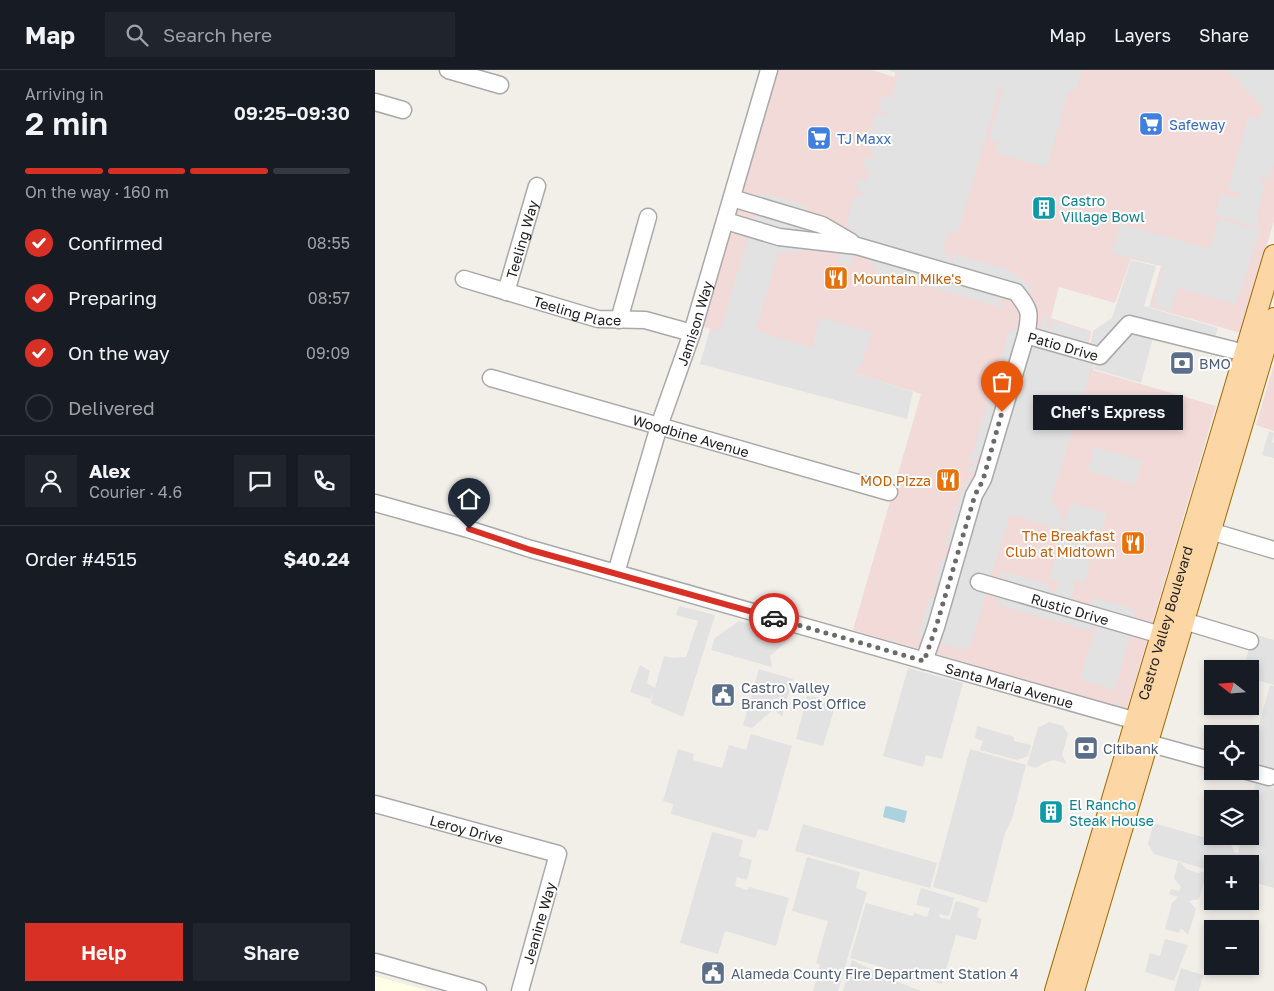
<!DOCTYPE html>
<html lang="en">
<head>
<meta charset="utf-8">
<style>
  :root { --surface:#171b24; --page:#20242c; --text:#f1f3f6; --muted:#9ea1a6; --line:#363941; --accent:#d93025 }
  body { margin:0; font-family:"Golos Text",sans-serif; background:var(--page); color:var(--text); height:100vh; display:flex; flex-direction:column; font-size:19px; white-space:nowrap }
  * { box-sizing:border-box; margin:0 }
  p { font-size:16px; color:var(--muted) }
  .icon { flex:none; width:28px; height:28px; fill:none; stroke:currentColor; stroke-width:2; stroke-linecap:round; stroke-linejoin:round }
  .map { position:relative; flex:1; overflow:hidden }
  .drawer { display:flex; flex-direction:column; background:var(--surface); width:375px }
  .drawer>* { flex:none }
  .needle { width:32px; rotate:287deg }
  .buttons { position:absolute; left:829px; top:590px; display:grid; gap:10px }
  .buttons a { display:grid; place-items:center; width:55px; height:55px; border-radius:0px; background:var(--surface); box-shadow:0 2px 8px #0003; font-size:25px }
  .pin { position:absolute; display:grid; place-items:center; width:42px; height:42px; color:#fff; margin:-51px -21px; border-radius:50% 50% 50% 0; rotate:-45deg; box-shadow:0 0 5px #0007 }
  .pin .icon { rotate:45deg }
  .courier { position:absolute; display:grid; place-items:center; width:50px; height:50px; margin:-25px; border:4px solid #d93025; border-radius:50%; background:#fff; color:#222; box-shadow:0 1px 6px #0007 }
  .bubble { position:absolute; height:35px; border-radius:0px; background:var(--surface); box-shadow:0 2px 8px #0003; font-size:16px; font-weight:600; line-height:35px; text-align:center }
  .head em { font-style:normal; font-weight:600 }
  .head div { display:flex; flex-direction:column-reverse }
  .head { display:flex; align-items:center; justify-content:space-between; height:85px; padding:0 25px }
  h1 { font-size:32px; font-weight:600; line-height:38px }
  .bar { display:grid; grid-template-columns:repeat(4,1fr); gap:8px 5px; align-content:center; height:60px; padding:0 25px }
  .bar i { height:6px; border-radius:4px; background:var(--line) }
  .bar .selected { background:var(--accent) }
  .bar p { grid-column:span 4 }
  .line { display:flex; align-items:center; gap:12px; padding:0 25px; border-top:1px solid var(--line) }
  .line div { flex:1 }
  .round { display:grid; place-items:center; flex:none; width:52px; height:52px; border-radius:0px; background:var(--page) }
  ol { padding:0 25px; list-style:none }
  li { display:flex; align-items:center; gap:15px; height:55px }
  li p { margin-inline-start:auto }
  li .icon { padding:5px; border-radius:50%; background:var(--accent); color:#fff; stroke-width:4 }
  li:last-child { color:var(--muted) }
  li i { width:28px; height:28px; border:2px solid var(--line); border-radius:50% }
  .button { display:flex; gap:10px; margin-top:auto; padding:10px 25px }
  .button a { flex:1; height:58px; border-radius:0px; background:var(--accent); color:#fff; font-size:20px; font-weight:600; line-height:58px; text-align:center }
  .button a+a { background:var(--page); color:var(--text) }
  header { display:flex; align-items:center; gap:30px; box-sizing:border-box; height:70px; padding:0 25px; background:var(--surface); border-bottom:1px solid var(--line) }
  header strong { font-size:24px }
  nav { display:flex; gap:28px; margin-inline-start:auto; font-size:18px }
  .search { width:350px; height:45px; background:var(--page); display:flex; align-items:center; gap:12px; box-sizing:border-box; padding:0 18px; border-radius:0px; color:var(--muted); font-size:19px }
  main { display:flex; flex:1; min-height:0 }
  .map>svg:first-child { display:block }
  .commercial { fill:#f2dad9 }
  .education { fill:#ffffe5 }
  .parking { fill:#e2e2e2 }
  .water { fill:#aad3df }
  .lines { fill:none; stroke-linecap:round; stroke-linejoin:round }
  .minor-casing { stroke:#a9a9a9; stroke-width:19 }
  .major-casing { stroke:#a06b00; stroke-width:22 }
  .minor { stroke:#fff; stroke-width:16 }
  .major { stroke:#fcd6a4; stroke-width:20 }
  .done { stroke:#6b6a68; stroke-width:5; stroke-dasharray:0 9 }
  .route { stroke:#d93025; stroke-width:6 }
  .labels { text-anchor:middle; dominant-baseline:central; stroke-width:4; stroke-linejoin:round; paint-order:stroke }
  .shop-label { font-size:14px; fill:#366cbe; stroke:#fff; text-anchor:start }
  .culture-label { font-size:14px; fill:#0d838f; stroke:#fff; text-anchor:start }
  .street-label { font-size:14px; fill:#222; stroke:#fff }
  .food-label { font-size:14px; fill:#c56008; stroke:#fff; text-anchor:end }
  .service-label { font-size:14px; fill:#4e5e75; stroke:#fff; text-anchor:start }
</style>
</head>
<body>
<header>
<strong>Map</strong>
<div class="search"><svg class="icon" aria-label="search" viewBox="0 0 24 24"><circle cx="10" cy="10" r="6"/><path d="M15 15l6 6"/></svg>Search here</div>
<nav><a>Map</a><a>Layers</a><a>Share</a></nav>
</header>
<main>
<section class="drawer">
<div class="head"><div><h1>2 min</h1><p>Arriving in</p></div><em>09:25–09:30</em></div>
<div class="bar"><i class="selected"></i><i class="selected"></i><i class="selected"></i><i></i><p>On the way · 160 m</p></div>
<ol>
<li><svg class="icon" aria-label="check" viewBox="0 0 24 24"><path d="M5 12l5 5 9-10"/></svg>Confirmed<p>08:55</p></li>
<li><svg class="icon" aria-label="check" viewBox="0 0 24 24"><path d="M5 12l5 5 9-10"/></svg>Preparing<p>08:57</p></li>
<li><svg class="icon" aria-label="check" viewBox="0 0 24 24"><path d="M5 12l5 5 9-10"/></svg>On the way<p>09:09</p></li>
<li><i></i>Delivered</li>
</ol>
<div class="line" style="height:90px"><a class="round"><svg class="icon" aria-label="person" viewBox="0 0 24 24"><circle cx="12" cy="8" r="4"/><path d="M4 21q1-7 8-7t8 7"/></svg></a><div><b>Alex</b><p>Courier · 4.6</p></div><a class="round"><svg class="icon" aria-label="chat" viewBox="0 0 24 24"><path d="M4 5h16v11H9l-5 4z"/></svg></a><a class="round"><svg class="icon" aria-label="phone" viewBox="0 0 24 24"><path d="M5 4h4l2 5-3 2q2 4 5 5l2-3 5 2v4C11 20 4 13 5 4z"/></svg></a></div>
<div class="line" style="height:65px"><div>Order #4515</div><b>$40.24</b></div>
<div class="button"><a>Help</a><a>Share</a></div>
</section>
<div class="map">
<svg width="899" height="921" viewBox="0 0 899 921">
  <rect width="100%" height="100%" fill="#f2efe9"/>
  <g class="commercial">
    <path d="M403,0h94l22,7 3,-7h377v151l-33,112 -92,-26 12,-41 -30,-7 -16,44 -56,-16 -8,31 40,13 -5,29 8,3 -1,7 123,36 -89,303 -274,-79 68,-236 -220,-68z"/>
    <path d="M899,294v67l-18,-6z"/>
  </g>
  <path class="education" d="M0,906l48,13 6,2h-54z"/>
  <g class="parking">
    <path d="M513,0h194l-5,18 -9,4 -21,75 -51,-14 2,-10 -9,-3 15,-53 -4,-1 -42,147 -10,-2 -5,17 8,14 3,-2 -4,-7 60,17 23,19 -22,12 -7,-5 -3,1 2,11 -128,-37 -2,-8 -4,-1 1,-4 -16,-5 -3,13 -13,-3 7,-29h5l3,-4 -1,-2 -6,-2 7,-28h2l1,-4 5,2 2,-2 -1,-2 -5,-1 1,-12 8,2 4,-10 -8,-3 3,-11 7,2 3,-7 -7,-2 1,-4 -3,-1 10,-32 8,3 2,-1 -1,-3 -7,-2 5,-14 8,1 8,-23z"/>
    <path d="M852,0h47v92l-5,17 -8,-2 -2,5 6,2 -8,29 3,15 -45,-13 6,-21 14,4 3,-2 -1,-4 -9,-3 20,-72 9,2 7,-10z"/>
    <path d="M386,123l42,11 9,17 14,4 -3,20 -9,5 -36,3 -22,77 56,18 8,-31 51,15 -8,29 -9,12 59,19 -6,27 -207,-55 10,-35 10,2z"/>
    <path d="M844,149l41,11 -24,74 -58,-16 -8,24 -17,-7 10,-39 -51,-13 8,-29 90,25z"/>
    <path d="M756,190l25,6 -12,40 74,22 -6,21 -58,-15 -13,49 -47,-14 2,-8 -9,-2 6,-28 19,-13z"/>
    <path d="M670,245l4,3 -4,13h4l3,-10 37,11 -5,29 9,3 -42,136 13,19 -3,11 -51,-16 -40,133 -7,3 -45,-13 11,-38 12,-5 3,-14 -11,6 9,-28 11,-5 2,-13 -10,6 19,-63 11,-4 2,-9 -9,4v-5l12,-7 1,-4 -12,6 39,-131 11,-6 21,2z"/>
    <path d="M894,361l5,2 -2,9 2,1v15l-12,-3z"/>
    <path d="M720,377l47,14 -7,24 -47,-14z"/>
    <path d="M696,433l36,10 -6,18 -4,-1 -3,6 5,1 -1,6 -10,-3 -6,18 9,3 -7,21 -9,-2 -3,18 3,3 19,6 -4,-10 42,11 3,11 -20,71 -35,-11 17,-56 -6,-2 2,11 -95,-27 -2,-10 5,-15 -1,-9 48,13 2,10 6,-2 3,-11 -10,-2z"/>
    <path d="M304,536l36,9 -32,102 -32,-14 2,-11 -3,7 -20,-7 10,-27 10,6 -3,12 8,5 9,-32 9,2 13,-1 12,-36 -22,-6z"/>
    <path d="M364,551l54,15 -23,20 2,11 -61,-17 4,-12z"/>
    <path d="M878,564l21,6v45l-24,-7v-9h-4v-2l-2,-1z"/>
    <path d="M533,598l55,15 -21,76 -16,-4 -3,12 -40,-11z"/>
    <path d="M384,599l34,10 -11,38 -8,-8 -22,19 -9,-3z"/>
    <path d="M895,615l4,1v100l-21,-5 -3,-15v-10z"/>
    <path d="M432,626l17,2 -1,4 12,5 -12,39 -27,-7z"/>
    <path d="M674,652l14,4 5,8 -6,21 5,9 -13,-4 -10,3 -8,5 -9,-3 11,-37z"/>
    <path d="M602,656l37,11v4l17,4 -3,11 -11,4 -37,-10 3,-9 -8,-3z"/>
    <path d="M376,664l41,12 -24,85 -10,-2 -3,9 -84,-24 2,-10 -10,-3 15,-52 16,5 -1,6 29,8 7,-23 17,5z"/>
    <path d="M595,679l56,16 -14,54 -7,14 -18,70 -54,-16z"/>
    <path d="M881,713l18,5v100l-24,-7v-17h-37l-1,7 -58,-17 -6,-10 4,-15 -2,-7 81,23 4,8h3l4,-17h8v-34z"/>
    <path d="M428,754l134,39 -7,25 -135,-37z"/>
    <path d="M337,762l31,8 -4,16 13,4 -5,20 -10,-3 -2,9 12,4 2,-3 40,11 -13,48 -51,-15 -7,23 -38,-11z"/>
    <path d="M432,787l53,15 -4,16 11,4 -29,99h-25l7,-26 -4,-2 12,-42 -36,-10z"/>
    <path d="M803,792l3,1 5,6 12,4 10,-2 -9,28 -10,2 7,8 -8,26 -7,-7 -2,5 -14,-4 7,-26 6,-6 -9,-3 2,-5 8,2 2,-4 -7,-9z"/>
    <path d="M546,818l33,10 -5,18 -9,-2 -1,3 11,3 5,-17 2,-2 22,7 -2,9 5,2 -6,21 -20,-5 -14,49 -92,-26 16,-55 47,13 1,-3 13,4 3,-9 -14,-3z"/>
    <path d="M790,869l23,6 -14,36 -29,-9 5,-19 10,3z"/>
    <path d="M477,890l46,22 23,9h-78z"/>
    <path d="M806,898l22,7 -4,16h-25z"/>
  </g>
  <path class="water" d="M512,736l20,5 -2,10 -1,2 -21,-6 2,-10z"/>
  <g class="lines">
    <defs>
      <g id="minor">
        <path d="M73,0l52,15"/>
        <path d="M0,32l28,8"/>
        <path d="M357,128l90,27 29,17"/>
        <path id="s1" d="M351,151l53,16 78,9 159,46c14,18 15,20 10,43l74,21 29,-32 116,29 12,-1"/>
        <path id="s2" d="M89,209l134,40 47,1 47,13"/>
        <path id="s3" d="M131,222l31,-106"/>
        <path d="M244,250l29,-103"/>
        <path id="s4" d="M116,308l398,114"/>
        <path id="s5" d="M0,433l93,26 63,20 616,175"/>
        <path d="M825,458l74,22"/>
        <path id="s6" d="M241,503l43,-147 33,-93 77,-263"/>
        <path id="s7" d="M604,512l182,53"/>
        <path d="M809,551l66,20"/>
        <path d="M549,591l12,-34 38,-132 9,-16 43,-144"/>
        <path d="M773,673l65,18"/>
        <path d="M872,701l22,6"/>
        <path id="s8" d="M0,734l183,50 -38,137"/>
        <path d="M0,892l103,29"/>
      </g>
      <g id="major">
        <path id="s9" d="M680,921l219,-736"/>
        <path d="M699,921l200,-673"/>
      </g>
    </defs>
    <use href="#minor" class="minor-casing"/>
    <use href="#major" class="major-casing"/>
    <use href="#minor" class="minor"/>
    <use href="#major" class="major"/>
  </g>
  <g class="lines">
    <path class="done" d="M399,548l150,43 12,-34 39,-132 8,-15 19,-68"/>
    <path class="route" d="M94,459l62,21 243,68"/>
  </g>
  <defs>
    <symbol id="supermarket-square" viewBox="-11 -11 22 22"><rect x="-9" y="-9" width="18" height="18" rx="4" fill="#3f7fe0" stroke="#fff"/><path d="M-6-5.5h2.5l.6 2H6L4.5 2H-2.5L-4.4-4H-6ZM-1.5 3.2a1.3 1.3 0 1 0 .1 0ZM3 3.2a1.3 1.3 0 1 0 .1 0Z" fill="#fff"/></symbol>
    <symbol id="building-square" viewBox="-11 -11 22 22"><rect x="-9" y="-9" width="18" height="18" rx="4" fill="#0f9aa8" stroke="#fff"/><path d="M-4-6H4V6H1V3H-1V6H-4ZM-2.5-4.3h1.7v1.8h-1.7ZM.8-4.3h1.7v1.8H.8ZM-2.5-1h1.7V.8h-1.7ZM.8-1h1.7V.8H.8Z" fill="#fff"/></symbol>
    <symbol id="restaurant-square" viewBox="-11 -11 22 22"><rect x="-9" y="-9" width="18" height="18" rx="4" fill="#e8710a" stroke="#fff"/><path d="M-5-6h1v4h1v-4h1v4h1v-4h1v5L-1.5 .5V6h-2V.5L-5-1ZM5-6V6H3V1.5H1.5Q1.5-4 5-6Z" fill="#fff"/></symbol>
    <symbol id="bank-square" viewBox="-11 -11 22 22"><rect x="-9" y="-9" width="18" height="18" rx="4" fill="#5c6f8a" stroke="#fff"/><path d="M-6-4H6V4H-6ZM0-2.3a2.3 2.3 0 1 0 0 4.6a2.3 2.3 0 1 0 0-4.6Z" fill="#fff"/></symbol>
    <symbol id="civic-square" viewBox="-11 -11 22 22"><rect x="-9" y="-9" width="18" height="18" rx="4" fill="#5c6f8a" stroke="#fff"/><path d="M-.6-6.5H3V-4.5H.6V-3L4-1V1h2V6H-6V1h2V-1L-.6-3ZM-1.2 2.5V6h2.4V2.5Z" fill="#fff"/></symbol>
  </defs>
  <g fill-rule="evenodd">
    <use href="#supermarket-square" x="762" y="40" width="28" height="28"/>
    <use href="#supermarket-square" x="430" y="54" width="28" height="28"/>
    <use href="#building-square" x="655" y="124" width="28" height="28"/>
    <use href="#restaurant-square" x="447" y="194" width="28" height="28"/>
    <use href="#bank-square" x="793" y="279" width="28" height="28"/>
    <use href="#restaurant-square" x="559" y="396" width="28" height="28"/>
    <use href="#restaurant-square" x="744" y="459" width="28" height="28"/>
    <use href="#civic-square" x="334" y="611" width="28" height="28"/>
    <use href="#bank-square" x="697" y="664" width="28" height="28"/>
    <use href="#building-square" x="662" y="728" width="28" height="28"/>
    <use href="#civic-square" x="324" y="889" width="28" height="28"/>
  </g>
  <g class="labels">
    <g class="shop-label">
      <text x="794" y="54">Safeway</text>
      <text x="462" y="68">TJ Maxx</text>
    </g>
    <g class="culture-label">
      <text x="686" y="130">Castro<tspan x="686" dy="16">Village Bowl</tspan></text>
      <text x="694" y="734">El Rancho<tspan x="694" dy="16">Steak House</tspan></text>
    </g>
    <g class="street-label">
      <text stroke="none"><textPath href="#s3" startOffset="55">Teeling Way</textPath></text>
      <text stroke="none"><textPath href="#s2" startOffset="118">Teeling Place</textPath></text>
      <text stroke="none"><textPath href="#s6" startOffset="262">Jamison Way</textPath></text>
      <text stroke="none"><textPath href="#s1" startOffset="385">Patio Drive</textPath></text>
      <text stroke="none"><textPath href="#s4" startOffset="208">Woodbine Avenue</textPath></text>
      <text stroke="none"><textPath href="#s7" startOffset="95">Rustic Drive</textPath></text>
      <text stroke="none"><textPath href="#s9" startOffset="384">Castro Valley Boulevard</textPath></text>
      <text stroke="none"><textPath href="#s5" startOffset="660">Santa Maria Avenue</textPath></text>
      <text stroke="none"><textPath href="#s8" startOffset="95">Leroy Drive</textPath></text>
      <text transform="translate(164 853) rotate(-74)">Jeanine Way</text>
    </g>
    <g class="food-label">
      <text x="478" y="208" text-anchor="start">Mountain Mike's</text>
      <text x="556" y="410">MOD Pizza</text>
      <text x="740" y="465">The Breakfast<tspan x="740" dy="16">Club at Midtown</tspan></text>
    </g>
    <g class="service-label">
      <text x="824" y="293">BMO</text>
      <text x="366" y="617">Castro Valley<tspan x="366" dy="16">Branch Post Office</tspan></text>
      <text x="728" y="678">Citibank</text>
      <text x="356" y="903">Alameda County Fire Department Station 4</text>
    </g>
  </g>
</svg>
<div class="buttons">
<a><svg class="needle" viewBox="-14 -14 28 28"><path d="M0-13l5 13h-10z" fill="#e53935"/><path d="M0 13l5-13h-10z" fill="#9ea1a6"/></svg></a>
<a><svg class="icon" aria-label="locate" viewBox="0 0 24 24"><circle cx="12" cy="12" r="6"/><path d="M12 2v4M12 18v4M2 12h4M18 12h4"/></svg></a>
<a><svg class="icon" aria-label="layers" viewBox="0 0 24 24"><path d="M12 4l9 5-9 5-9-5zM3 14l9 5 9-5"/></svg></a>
<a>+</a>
<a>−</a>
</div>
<div class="pin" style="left:627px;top:342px;background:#ea580c"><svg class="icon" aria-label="bag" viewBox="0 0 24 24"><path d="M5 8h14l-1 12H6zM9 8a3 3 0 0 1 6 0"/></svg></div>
<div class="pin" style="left:94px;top:459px;background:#1f2937"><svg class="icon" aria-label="home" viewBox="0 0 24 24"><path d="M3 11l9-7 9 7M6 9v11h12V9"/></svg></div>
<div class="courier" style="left:399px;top:548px"><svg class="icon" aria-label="car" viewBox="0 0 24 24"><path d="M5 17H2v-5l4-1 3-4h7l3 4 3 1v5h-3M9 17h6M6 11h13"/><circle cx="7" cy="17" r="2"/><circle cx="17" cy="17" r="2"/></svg></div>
<div class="bubble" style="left:658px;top:325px;width:150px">Chef's Express</div>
</div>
</main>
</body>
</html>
